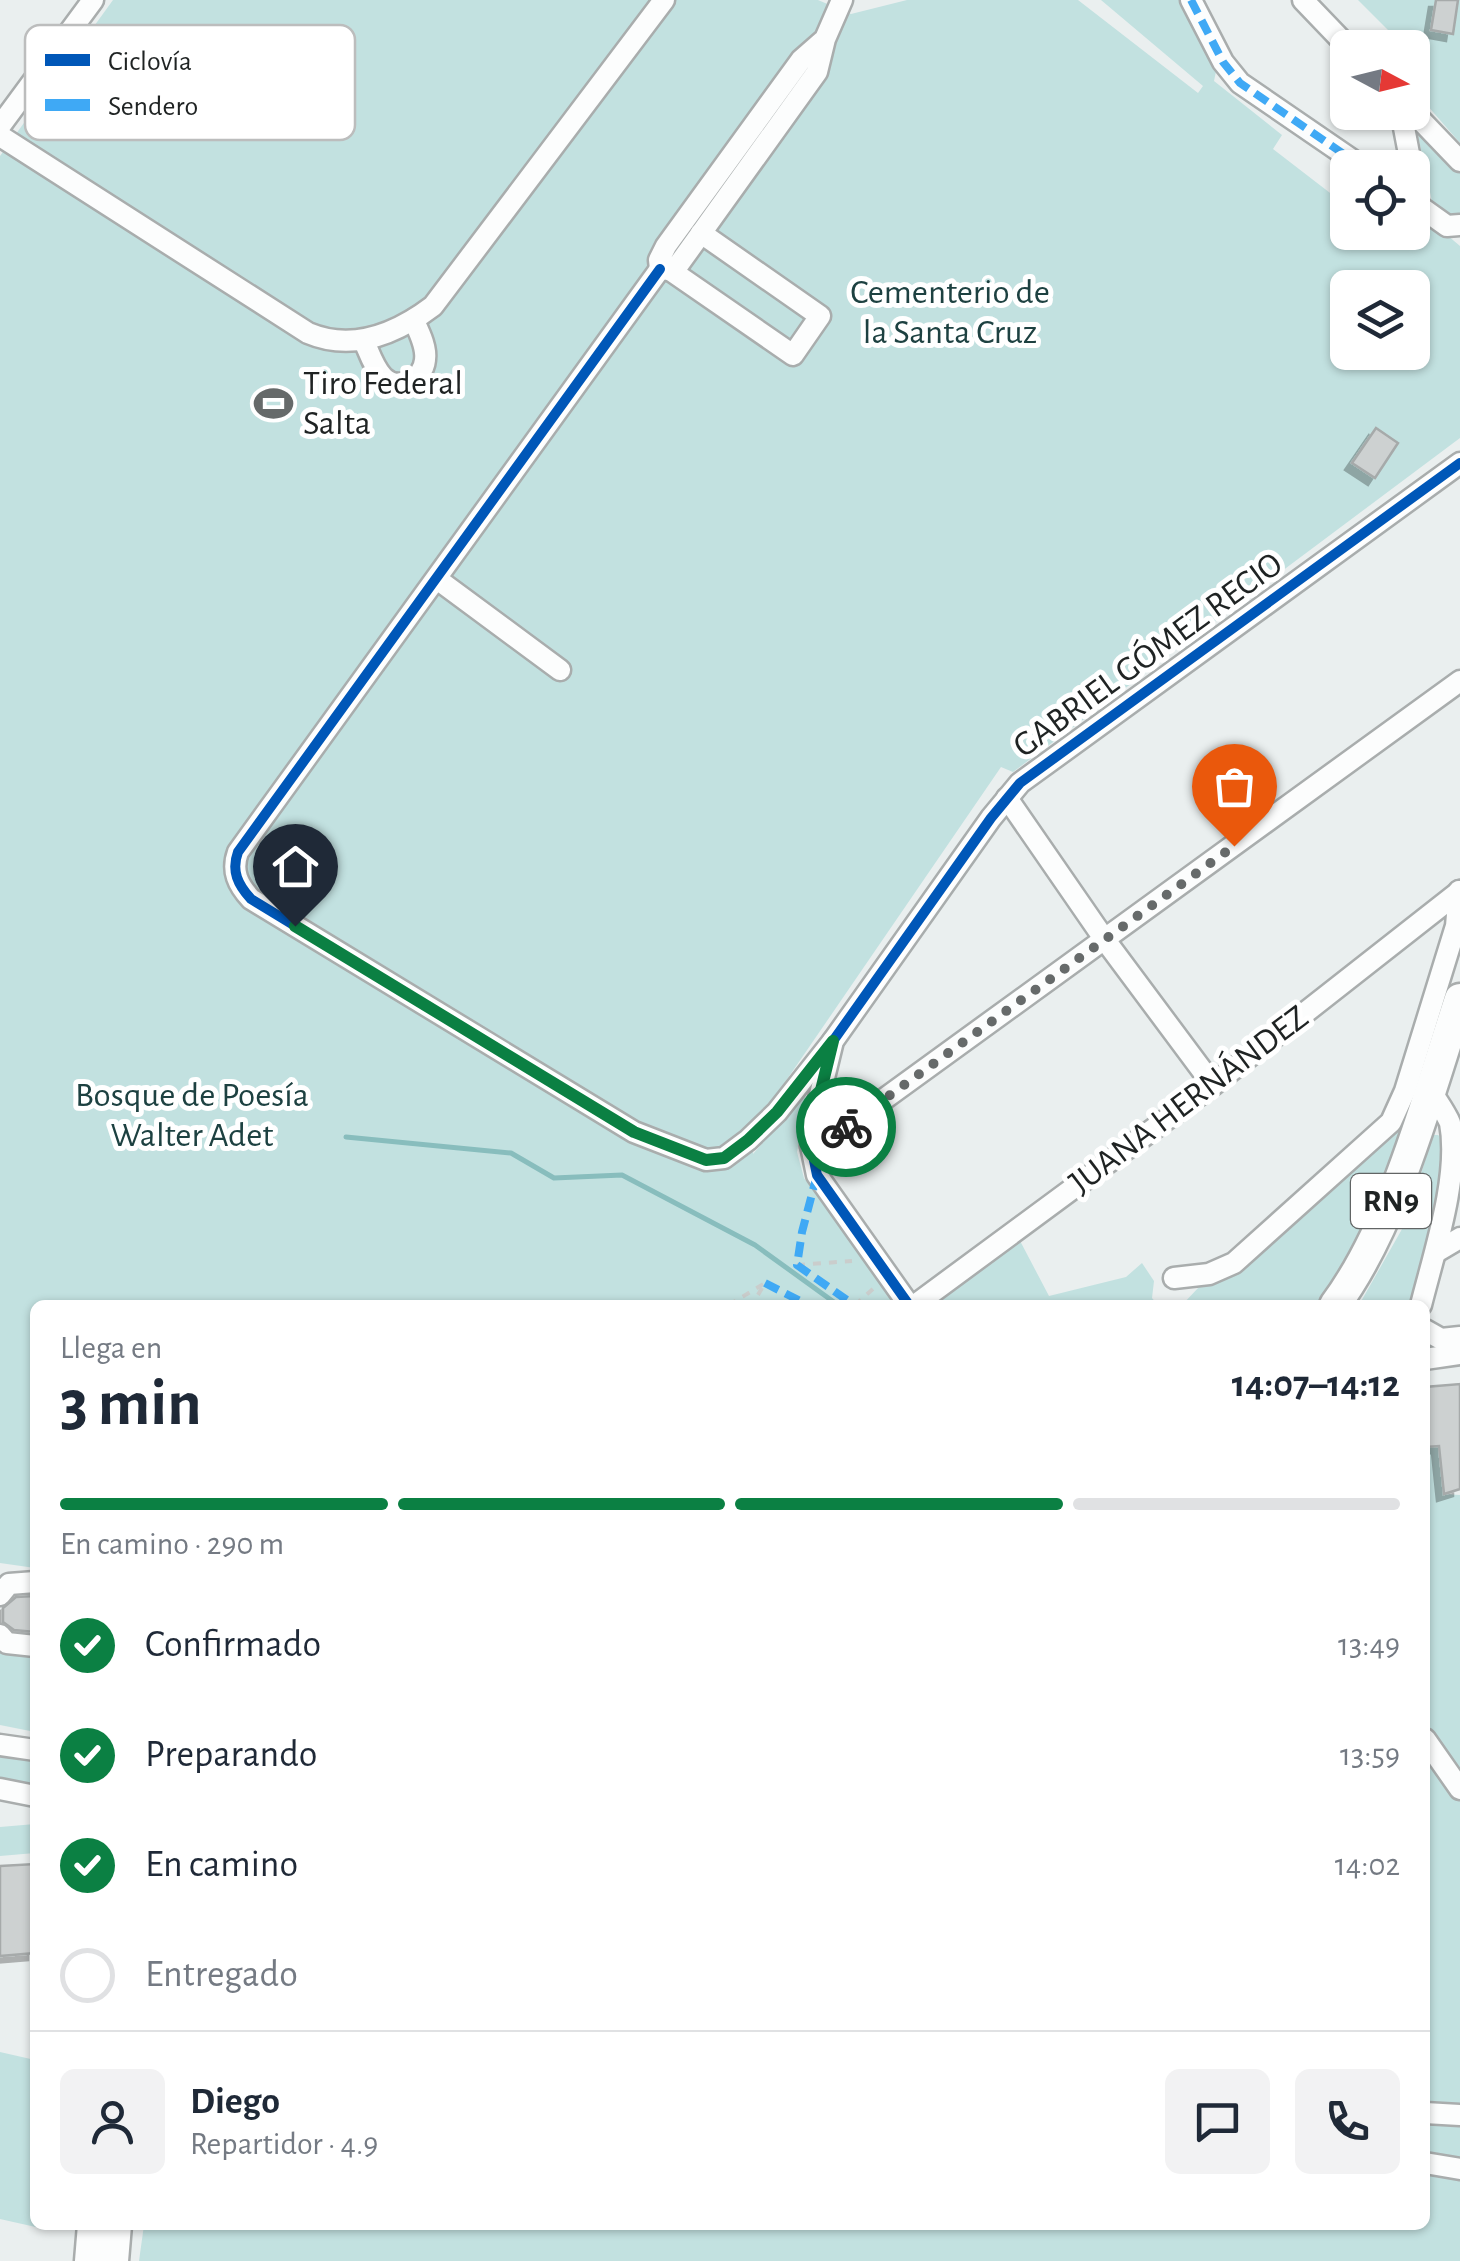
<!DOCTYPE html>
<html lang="es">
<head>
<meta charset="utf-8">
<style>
  :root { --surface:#fff; --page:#f2f2f3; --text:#1f2937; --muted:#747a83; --line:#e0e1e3; --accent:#0b8043 }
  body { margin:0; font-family:"Alegreya Sans",sans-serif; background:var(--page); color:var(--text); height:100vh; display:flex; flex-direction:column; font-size:38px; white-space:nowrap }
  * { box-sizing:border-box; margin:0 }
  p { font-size:32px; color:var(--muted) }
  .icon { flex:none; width:55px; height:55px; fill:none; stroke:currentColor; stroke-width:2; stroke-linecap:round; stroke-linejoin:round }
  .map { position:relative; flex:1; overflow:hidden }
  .details { position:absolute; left:30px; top:1300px; width:1400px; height:930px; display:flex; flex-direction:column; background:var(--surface); border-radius:15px; box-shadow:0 2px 8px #0004 }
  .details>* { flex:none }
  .needle { width:65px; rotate:97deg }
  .buttons { position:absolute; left:1330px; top:30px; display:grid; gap:20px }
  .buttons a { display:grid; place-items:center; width:100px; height:100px; border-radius:15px; background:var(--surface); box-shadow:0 2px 8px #0004; font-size:50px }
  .pin { position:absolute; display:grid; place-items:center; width:85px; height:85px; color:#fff; margin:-102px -42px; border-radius:50% 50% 50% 0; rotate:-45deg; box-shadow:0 0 10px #0007 }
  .pin .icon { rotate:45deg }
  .courier { position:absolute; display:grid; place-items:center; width:100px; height:100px; margin:-50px; border:8px solid #0b8043; border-radius:50%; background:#fff; color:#222; box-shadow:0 2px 12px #0007 }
  .summary em { font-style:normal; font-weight:600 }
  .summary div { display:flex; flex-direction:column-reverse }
  .summary { display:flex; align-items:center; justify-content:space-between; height:170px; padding:0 30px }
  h1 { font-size:65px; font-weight:600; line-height:75px }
  .bar { display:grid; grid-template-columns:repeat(4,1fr); gap:15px 10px; align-content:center; height:120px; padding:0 30px }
  .bar i { height:12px; border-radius:8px; background:var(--line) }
  .bar .active { background:var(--accent) }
  .bar p { grid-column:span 4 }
  .line { display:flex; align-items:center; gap:25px; padding:0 30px; border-top:2px solid var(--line) }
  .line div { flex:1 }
  .round { display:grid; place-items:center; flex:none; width:105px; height:105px; border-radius:15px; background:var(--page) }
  ol { padding:0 30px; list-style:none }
  li { display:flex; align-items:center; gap:30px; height:110px }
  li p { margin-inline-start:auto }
  li .icon { padding:10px; border-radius:50%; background:var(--accent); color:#fff; stroke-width:4 }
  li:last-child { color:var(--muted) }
  li i { width:55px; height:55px; border:5px solid var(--line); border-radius:50% }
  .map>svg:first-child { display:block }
  .green { fill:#c2e1e0; fill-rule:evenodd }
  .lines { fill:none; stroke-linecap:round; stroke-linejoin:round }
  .stream { stroke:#88bdbd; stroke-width:5 }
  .building { fill:#cdd1d1; stroke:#a6aaaa; stroke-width:2.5; filter:url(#shadow) }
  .minor-casing { stroke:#a9adad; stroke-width:25 }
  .highway-casing { stroke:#a9adad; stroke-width:35 }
  .path { stroke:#cacdcc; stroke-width:4; stroke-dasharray:8 8; stroke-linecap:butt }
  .minor { stroke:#fcfdfd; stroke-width:20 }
  .highway { stroke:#fcfdfd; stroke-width:30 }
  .quiet { stroke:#3fa9f5; stroke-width:8; stroke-dasharray:15 8; stroke-linecap:butt }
  .cycleway-casing { stroke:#fff; stroke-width:16 }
  .cycleway { stroke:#0057b8; stroke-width:10 }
  .done { stroke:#666a6a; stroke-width:10; stroke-dasharray:0 18 }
  .route { stroke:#0b8043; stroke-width:12 }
  .labels { text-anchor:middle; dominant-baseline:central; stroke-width:10; stroke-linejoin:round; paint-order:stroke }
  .shield { fill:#fff; stroke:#626565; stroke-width:2.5 }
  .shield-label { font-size:32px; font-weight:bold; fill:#1f2323 }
  .park-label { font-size:35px; fill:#1d4141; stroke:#fff }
  .poi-label { font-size:35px; fill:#1f2323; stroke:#fff; text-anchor:start }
  .street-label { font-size:35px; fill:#1f2323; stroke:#fff }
  .key { fill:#fff; stroke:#bcbdbd; stroke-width:2.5 }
  .key-label { font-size:28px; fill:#1f2323 }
</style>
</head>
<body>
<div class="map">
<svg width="1460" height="2261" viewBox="0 0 1460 2261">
  <defs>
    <filter id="shadow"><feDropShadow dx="-7" dy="7" stdDeviation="0" flood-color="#0004"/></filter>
  </defs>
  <rect width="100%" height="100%" fill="#eaefef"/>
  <g class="green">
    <path d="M113,0h705l33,14 56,-14h171l120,93 5,-7 -102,-86h84l33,62 -4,19 68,54 -9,14 74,57 1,26 34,1 11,7 5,-7 14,-1 3,-24 45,38v192l-447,334 -12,-5 -246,359 -2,28 53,-61 -9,59 7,26 100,127h-869v263l-35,-5v-1407zM1348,288h64v64h-64z"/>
    <path d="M1358,0h102v143l-47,-54v-12l16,-5 -16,-17 -1,-7 -7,-1z"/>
    <path d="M1416,126l44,46v48l-26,-9z"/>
    <path d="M1408,1114l-29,89 -54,102h-143l17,-18 35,-13 152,-136z"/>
    <path d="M1433,1135h5l9,7 -2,36 -34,127h-52l47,-83z"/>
    <path d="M1018,1237l31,59 77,-19 16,-14 12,18 -2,17 6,7h-234z"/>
    <path d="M1439,1446l5,48 16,1v766h-1321l5,-36h1281v-778z"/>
    <path d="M0,1649l35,4v79l-35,-7z"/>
    <path d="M0,1755l35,4v25l-35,-7z"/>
    <path d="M35,1824v29l-35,3v-29z"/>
    <path d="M0,2052l35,8v165h6l-1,3 -40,-9z"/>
  </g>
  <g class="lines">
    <path class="stream" d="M346,1137l165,16 43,25 68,-3 133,70 83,60"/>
  </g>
  <g class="building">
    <path d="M1436,0h22l-5,34 -22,-4z"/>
    <path d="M1376,428l22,15 -23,35 -23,-15z"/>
    <path d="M1460,1384v105l-16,5 -5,-48 -14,1v-60z"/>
    <path d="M35,1596v36l-21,-2 -11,-8v-14l13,-11z"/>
    <path d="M35,1864v89l-35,3v-90z"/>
  </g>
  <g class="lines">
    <defs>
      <g id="minor">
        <path d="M1191,0l32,62 17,21 124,85"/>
        <path d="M1303,0l46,48"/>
        <path d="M825,39l-24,21 -135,186 -7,14 1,9 10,1 9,-6 138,-192 8,-33 17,-39"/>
        <path d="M1412,111l48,50"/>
        <path d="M1401,112l18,94 28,20 13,-1"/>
        <path d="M0,126l93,-126"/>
        <path d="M0,136l308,197c45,19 88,1 125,-27l231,-306"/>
        <path d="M660,269l-422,583c-7,19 0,33 13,47l383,233 72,28 18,-2 24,-18 29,-28 56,-71"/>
        <path d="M670,270l123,85 27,-39 -119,-83"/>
        <path d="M364,341c5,11 10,27 19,36 15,15 40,3 42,-17 2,-13 -6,-28 -11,-39"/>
        <path d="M437,579l123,91"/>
        <path d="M1007,798l98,142 108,145"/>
        <path d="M811,1146l25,-12 624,-453"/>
        <path d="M1438,1251l22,-13"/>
        <path d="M1174,1278l35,-4 25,-11 157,-141 14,-31 51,-165 3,-35"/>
        <path d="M909,1305l-92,-130 -6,-29 3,-27 19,-78 158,-223 29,-35 440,-320"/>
        <path d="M915,1305l298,-220 247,-194"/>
        <path d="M1421,1305c13,-52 39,-129 29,-182 -5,-12 -14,-23 -20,-34"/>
        <path d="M1425,1330l16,9 19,-2"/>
        <path d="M1425,1359l35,-5"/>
        <path d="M0,1595l9,-11 26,-2"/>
        <path d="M0,1635l7,8 28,3"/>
        <path d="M1425,1739l35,50"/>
        <path d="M0,1745l35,5"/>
        <path d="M0,1789l35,7"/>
        <path d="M1425,2113l35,2"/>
        <path d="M1425,2163l35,6"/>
      </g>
      <g id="highway">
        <path d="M1335,1305c60,-81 93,-210 125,-306"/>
        <path d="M90,2261l3,-36"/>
        <path d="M113,2261l3,-36"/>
      </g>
    </defs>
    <use href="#minor" class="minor-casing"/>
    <use href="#highway" class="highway-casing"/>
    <g class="path">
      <path d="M797,1265l55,-4"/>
      <path d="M729,1305l36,-22 -13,22"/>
      <path d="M855,1305l19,-17"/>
    </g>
    <use href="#minor" class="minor"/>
    <use href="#highway" class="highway"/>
    <g class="quiet">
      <path d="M1191,0l32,62 17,21 124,85"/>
      <path d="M1412,201l7,5"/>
      <path d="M817,1175l-15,57 -5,33 57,40"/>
      <path d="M765,1283l43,22"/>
    </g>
    <defs>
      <g id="cycleway">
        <path d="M660,269l-422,583c-7,19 0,33 13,47l383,233 72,28 18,-2 24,-18 29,-28 56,-71"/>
        <path d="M909,1305l-92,-130 -6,-29 3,-27 19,-78 158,-223 29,-35 440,-320"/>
      </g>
    </defs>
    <use href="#cycleway" class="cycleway-casing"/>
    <use href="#cycleway" class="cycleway"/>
  </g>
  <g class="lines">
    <path class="done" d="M846,1127l388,-281"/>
    <path class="route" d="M295,926l339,206 72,28 18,-2 24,-18 29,-28 56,-71 -19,78 -3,27 35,-19"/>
  </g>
  <defs>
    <symbol id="stadium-bare" viewBox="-9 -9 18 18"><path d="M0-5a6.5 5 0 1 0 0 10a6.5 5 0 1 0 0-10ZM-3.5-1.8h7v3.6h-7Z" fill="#666a6a" stroke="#fff" stroke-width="2.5" paint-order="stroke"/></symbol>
  </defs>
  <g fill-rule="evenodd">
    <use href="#stadium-bare" x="246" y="376" width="55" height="55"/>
  </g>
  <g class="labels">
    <rect class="shield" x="1351" y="1174" width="80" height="54" rx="8"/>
    <g class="shield-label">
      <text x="1391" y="1201">RN9</text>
    </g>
    <g class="park-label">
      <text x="950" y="292">Cementerio de<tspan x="950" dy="40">la Santa Cruz</tspan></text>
      <text x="192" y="1095">Bosque de Poesía<tspan x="192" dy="40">Walter Adet</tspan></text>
    </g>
    <g class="poi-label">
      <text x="303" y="383">Tiro Federal<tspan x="303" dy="40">Salta</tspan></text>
    </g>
    <g class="street-label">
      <text transform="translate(1148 655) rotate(-36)">GABRIEL GÓMEZ RECIO</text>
      <text transform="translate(1189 1100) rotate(-37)">JUANA HERNÁNDEZ</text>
    </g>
  </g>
  <rect x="25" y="25" width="330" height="115" rx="15" class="key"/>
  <rect x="45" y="54" width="45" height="12" fill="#0057b8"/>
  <rect x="45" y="99" width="45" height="12" fill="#3fa9f5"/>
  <g class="key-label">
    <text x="108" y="70">Ciclovía</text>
    <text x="108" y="115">Sendero</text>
  </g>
</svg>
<div class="buttons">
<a><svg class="needle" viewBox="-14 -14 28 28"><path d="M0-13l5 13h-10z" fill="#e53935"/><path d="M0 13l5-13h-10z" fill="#747a83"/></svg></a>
<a><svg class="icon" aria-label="locate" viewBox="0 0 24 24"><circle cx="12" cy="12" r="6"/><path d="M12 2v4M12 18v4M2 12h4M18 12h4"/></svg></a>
<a><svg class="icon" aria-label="layers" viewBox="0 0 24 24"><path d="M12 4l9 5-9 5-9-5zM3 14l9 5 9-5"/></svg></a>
</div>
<div class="pin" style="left:1234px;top:846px;background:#ea580c"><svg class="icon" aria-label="bag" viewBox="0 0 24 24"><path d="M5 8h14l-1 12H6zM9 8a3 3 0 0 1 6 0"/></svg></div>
<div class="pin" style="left:295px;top:926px;background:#1f2937"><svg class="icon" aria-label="home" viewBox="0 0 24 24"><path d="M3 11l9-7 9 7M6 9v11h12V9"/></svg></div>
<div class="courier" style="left:846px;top:1127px"><svg class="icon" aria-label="bike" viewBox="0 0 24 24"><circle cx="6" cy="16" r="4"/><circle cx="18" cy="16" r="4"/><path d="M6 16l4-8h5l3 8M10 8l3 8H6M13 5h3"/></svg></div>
<section class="details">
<div class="summary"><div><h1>3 min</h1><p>Llega en</p></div><em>14:07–14:12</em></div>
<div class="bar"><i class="active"></i><i class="active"></i><i class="active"></i><i></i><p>En camino · 290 m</p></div>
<ol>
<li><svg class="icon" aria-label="check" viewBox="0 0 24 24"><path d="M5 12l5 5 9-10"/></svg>Confirmado<p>13:49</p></li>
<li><svg class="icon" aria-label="check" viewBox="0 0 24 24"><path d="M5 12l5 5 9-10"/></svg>Preparando<p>13:59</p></li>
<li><svg class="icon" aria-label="check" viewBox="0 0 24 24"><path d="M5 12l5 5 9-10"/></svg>En camino<p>14:02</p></li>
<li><i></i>Entregado</li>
</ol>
<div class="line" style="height:180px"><a class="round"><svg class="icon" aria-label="person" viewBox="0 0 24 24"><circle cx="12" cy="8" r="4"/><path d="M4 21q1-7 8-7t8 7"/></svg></a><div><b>Diego</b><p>Repartidor · 4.9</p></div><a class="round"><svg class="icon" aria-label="chat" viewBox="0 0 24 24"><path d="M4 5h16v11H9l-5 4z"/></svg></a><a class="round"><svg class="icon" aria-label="phone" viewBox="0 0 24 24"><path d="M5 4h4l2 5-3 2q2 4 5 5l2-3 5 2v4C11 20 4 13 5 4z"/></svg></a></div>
</section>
</div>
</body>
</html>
